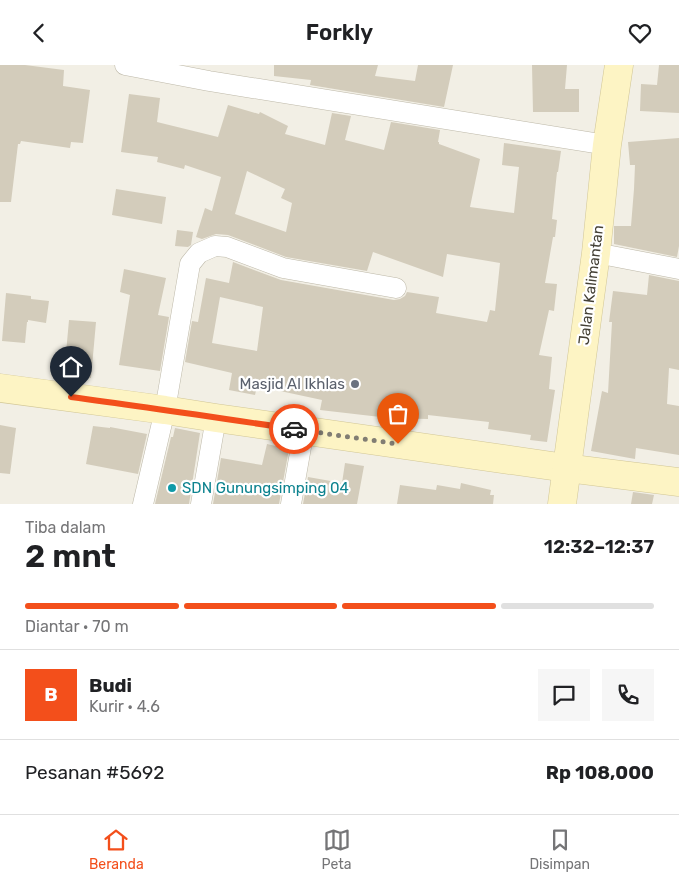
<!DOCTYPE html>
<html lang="id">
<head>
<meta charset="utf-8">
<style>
  :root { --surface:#fff; --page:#f6f6f6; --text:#202124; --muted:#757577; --line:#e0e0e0; --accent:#f34f1b }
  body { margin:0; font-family:Rubik,sans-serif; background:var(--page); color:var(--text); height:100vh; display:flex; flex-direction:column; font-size:19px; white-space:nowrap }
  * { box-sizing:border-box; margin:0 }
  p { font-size:16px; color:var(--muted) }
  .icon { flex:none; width:28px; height:28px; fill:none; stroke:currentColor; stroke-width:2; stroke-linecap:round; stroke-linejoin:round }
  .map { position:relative; height:439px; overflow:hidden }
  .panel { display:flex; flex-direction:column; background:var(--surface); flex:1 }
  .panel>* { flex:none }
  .pin { position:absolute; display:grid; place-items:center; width:42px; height:42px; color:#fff; margin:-51px -21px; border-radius:50% 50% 50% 0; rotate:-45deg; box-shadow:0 0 5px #0007 }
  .pin .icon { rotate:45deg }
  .courier { position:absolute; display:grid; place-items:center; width:50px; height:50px; margin:-25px; border:4px solid #f34f1b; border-radius:50%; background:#fff; color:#222; box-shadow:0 1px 6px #0007 }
  .headline em { font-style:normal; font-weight:600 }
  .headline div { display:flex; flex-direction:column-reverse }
  .headline { display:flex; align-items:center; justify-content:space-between; height:85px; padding:0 25px }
  h1 { font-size:32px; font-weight:600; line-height:38px }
  .bar { display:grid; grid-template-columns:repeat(4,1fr); gap:8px 5px; align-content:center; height:60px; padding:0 25px }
  .bar i { height:6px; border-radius:4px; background:var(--line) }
  .bar .on { background:var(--accent) }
  .bar p { grid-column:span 4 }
  .line { display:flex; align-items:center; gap:12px; padding:0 25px; border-top:1px solid var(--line) }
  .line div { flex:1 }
  .round { display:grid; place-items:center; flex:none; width:52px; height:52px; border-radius:0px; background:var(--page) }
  header { display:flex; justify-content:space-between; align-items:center; height:65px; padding:0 25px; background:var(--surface); font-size:22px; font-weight:600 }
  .dock { display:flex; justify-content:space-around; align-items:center; height:70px; border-top:1px solid var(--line); background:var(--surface); font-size:14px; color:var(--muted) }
  .dock a { display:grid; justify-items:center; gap:2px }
  .dock .on { color:var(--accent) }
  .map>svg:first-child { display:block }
  .building { fill:#d3ccbb; fill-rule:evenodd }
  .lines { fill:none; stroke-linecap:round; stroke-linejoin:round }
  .street-casing { stroke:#bdb8a8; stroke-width:21 }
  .secondary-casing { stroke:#d1c696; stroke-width:29 }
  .street { stroke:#fff; stroke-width:20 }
  .secondary { stroke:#fdf4c4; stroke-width:28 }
  .done { stroke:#817d73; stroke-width:5; stroke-dasharray:0 9 }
  .route { stroke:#f34f1b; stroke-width:6 }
  .worship-dot { fill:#6b7280; stroke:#fff; stroke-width:2 }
  .culture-dot { fill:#0f9aa8; stroke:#fff; stroke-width:2 }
  .labels { text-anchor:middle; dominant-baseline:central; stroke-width:4.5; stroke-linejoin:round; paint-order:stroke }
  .street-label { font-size:15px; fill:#444035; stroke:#fff }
  .worship-label { font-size:15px; fill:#5b616d; stroke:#fff; text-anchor:end }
  .culture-label { font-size:15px; fill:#0d838f; stroke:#fff; text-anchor:start }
</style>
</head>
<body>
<header><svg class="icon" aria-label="back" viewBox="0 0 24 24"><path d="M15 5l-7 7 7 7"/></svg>Forkly<svg class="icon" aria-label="heart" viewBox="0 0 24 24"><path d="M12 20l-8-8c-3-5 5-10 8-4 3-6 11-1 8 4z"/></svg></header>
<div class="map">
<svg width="679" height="439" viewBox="0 0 679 439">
  <rect width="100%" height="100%" fill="#f2efe5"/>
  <g class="building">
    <path d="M0,0h25l39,5 -1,16 27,4 -7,53 -12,-1 -1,6 -49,-7 -1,3h-2l-7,58h-11z"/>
    <path d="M274,0h104l-3,11 40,5 3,-16h35l-9,42 -134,-22 1,-5 -37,-4z"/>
    <path d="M532,0h35l-2,24h14v23h-46z"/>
    <path d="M659,0h20v48l-39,-2 1,-27 16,1z"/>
    <path d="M129,29l31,4 -3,24 61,15 10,-32 31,9 1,-2 28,14 -3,8 40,11 7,-32 19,3 -6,24 39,10 7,-28 49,8 -2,12h1v2l41,15 -10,48 44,6 5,-46 -17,-2 2,-22 57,8 -3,21h-1l-5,47 5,1 -2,17h-2l-8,46 12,1 -3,27 -5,-1 -10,45 13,2 -3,32 6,1 -8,52 -17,-2 1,-5 -43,-6 1,-7 -61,-7v4l-39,-1 -69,-8 2,-10 -65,-14 -2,9 -26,-5 3,-17 -47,-11 7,-41 6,1 8,-44 23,5 4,-21 48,18 113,20 6,-1 5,-3 2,-4 32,5 -3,16 51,9 3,-12 5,1 5,-48 -53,-9 -4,23 -70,-25 -6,19 -81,-14 -58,-22 -12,-1 -14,5 -6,-2 9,-29 7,3 9,-34 -36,-12 -1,4 -27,-7 1,-5 -37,-5zM247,106l38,18 -4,9 11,5 -6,29 -51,-18zM220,232l43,10 -6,44 -45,-8z"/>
    <path d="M679,73v108l-2,11 -63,-13v-18h17l3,-37 1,-24h-5l-2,-23z"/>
    <path d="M116,124l50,8 -4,27 -50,-9z"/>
    <path d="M177,165l16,2 -2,13 -3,2 -13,-1z"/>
    <path d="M124,204l42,9 -8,37 11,2 -9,54 -41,-6 11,-70 -10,-3z"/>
    <path d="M649,210l30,6v89l-10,-2 -2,36 12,2v49l-43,-7 -1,11 -44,-8 11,-60 6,2 4,-71h-3l4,-31 34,4z"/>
    <path d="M6,228l25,3v3l18,2 -3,22 -18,-3v2h-1l-2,21 -23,-2z"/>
    <path d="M69,255l27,2 -5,56 -27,-3z"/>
    <path d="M0,360l16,3 -6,46 -10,-1z"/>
    <path d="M93,361l17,2v-1l37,7 -9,40 -52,-10z"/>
    <path d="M175,363l25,5 -11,71h-34l16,-67h2z"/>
    <path d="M267,379l22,5 -10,55h-66l8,-46 41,7z"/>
    <path d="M345,398l19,3 -7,38h-54l5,-27 34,6z"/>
    <path d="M461,418l30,7 -1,5h4l-1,9h-96l3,-19 36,5 1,-5 23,4z"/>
    <path d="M633,427l21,3 -2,9h-21z"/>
  </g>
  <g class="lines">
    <defs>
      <g id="street">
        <path d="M125,0l84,16 398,64"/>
        <path d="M596,188l83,16"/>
        <path d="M143,439l22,-94 25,-146 9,-11 16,-7 12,1 56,21 113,20"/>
        <path d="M201,439l15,-86"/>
        <path d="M291,439l13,-74"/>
      </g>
      <g id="secondary">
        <path d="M0,323l165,22 51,8 350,50 113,14"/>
        <path d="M562,439l34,-251 11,-108 12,-80"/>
      </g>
    </defs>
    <use href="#street" class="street-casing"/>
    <use href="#secondary" class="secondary-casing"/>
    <use href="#street" class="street"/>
    <use href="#secondary" class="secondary"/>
  </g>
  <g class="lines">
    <path class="done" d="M294,364l104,15"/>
    <path class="route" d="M71,332c75,10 148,21 223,32"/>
  </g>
  <circle class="worship-dot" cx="355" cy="319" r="5"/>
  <circle class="culture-dot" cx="172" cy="423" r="5"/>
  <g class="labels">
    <g class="street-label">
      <text transform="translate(591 220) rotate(-83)">Jalan Kalimantan</text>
    </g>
    <g class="worship-label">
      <text x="345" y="319">Masjid Al Ikhlas</text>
    </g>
    <g class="culture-label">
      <text x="182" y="423">SDN Gunungsimping 04</text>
    </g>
  </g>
</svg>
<div class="pin" style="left:398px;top:379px;background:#ea580c"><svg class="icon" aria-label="bag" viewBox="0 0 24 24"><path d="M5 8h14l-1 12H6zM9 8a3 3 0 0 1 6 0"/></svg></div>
<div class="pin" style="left:71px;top:332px;background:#1f2937"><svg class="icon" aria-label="home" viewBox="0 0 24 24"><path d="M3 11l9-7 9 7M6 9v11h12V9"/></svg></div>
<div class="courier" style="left:294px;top:364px"><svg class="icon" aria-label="car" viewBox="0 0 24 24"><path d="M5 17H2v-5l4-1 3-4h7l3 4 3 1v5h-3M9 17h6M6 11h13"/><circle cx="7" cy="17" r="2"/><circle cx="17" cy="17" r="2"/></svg></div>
</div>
<section class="panel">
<div class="headline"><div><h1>2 mnt</h1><p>Tiba dalam</p></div><em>12:32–12:37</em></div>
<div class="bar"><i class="on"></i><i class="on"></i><i class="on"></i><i></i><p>Diantar · 70 m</p></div>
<div class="line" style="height:90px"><b class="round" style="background:var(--accent);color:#fff">B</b><div><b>Budi</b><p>Kurir · 4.6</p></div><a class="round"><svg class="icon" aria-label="chat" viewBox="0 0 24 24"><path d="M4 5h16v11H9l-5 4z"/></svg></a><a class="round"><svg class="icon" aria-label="phone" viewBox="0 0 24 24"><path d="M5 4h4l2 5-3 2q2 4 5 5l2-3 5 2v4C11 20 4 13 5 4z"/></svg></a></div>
<div class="line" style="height:65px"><div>Pesanan #5692</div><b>Rp 108,000</b></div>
</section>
<nav class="dock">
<a class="on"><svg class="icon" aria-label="home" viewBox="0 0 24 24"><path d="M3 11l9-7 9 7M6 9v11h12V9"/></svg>Beranda</a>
<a><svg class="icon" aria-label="map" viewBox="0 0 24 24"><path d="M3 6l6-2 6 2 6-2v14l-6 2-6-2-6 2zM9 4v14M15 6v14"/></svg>Peta</a>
<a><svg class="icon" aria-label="saved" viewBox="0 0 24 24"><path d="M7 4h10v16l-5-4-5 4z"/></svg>Disimpan</a>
</nav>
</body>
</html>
